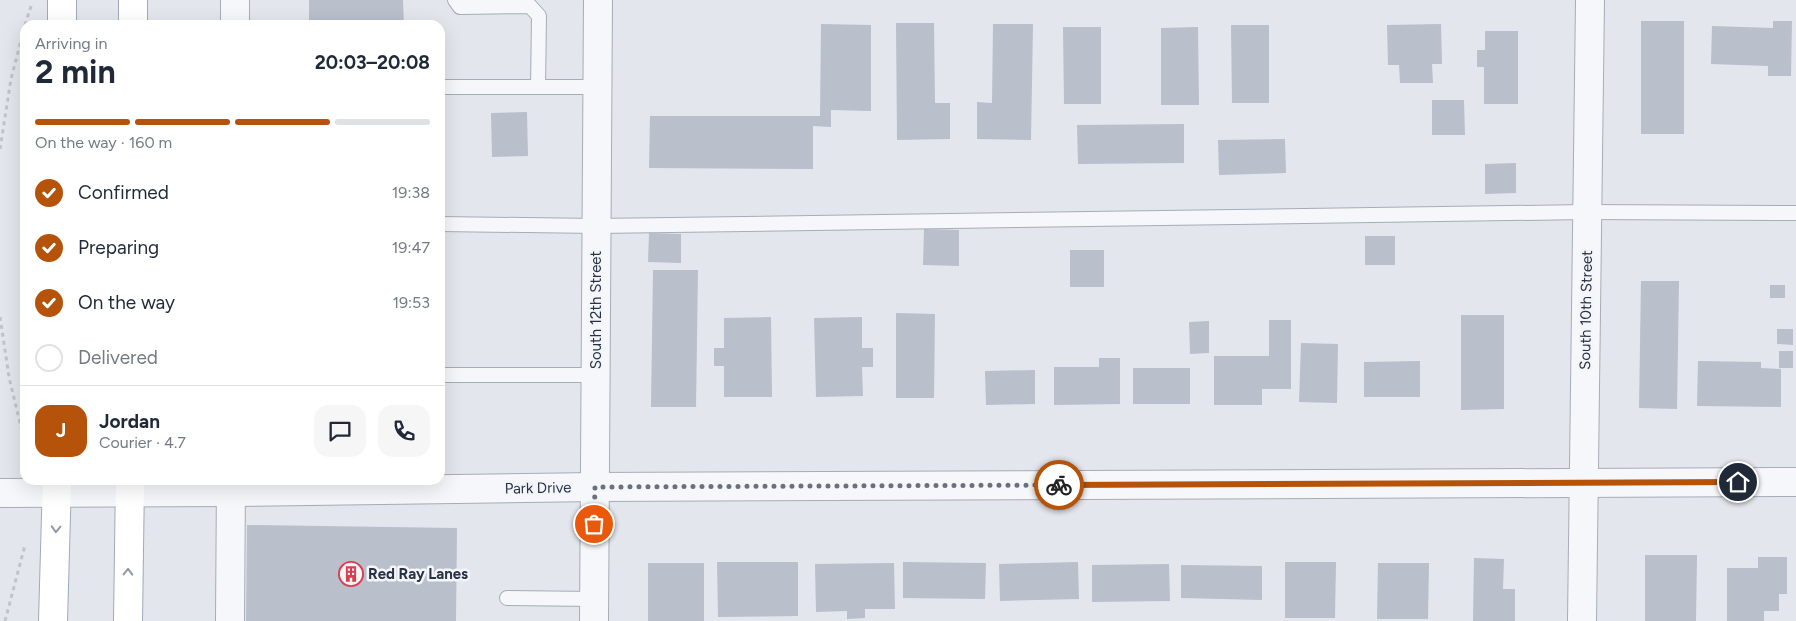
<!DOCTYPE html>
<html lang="en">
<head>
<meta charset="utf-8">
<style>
  :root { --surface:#fff; --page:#f6f6f7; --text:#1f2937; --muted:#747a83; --line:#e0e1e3; --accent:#b45309 }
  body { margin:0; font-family:Figtree,sans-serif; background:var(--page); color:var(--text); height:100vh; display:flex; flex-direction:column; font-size:19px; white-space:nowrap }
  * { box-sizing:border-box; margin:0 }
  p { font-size:16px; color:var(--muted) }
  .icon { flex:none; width:28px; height:28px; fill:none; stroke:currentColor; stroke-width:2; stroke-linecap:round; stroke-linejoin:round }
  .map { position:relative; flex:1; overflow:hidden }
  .drawer { position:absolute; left:20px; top:20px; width:425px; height:465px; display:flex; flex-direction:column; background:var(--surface); border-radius:15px; box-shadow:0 5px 20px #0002 }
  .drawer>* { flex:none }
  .pin { position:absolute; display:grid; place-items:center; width:42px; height:42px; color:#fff; margin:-21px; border:2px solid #fff; border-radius:50%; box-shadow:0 1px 5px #0007 }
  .courier { position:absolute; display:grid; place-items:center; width:50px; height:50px; margin:-25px; border:4px solid #b45309; border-radius:50%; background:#fff; color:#222; box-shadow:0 1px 6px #0007 }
  .summary em { font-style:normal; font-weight:700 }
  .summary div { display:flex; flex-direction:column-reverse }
  .summary { display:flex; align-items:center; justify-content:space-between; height:85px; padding:0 15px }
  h1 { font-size:32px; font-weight:700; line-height:38px }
  .bar { display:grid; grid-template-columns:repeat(4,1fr); gap:8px 5px; align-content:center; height:60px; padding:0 15px }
  .bar i { height:6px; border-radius:4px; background:var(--line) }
  .bar .current { background:var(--accent) }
  .bar p { grid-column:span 4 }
  .line { display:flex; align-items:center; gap:12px; padding:0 15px; border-top:1px solid var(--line) }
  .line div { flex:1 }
  .round { display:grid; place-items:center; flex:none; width:52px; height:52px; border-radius:15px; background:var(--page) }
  ol { padding:0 15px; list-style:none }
  li { display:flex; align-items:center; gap:15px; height:55px }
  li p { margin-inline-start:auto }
  li .icon { padding:5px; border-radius:50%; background:var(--accent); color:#fff; stroke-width:4 }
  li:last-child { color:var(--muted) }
  li i { width:28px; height:28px; border:2px solid var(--line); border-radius:50% }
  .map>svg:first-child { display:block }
  .building { fill:#b9bfcb }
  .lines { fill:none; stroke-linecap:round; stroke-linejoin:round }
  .lane-casing { stroke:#a7acb7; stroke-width:16 }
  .street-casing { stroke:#a7acb7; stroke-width:30 }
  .primary-casing { stroke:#a1a9b9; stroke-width:30 }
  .path { stroke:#c0c4cb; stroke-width:3; stroke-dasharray:4 4; stroke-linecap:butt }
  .lane { stroke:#f6f7fa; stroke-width:14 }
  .street { stroke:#f6f7fa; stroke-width:28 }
  .primary { stroke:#fff; stroke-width:28 }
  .oneway { stroke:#9498a2 }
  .done { stroke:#697180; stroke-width:5; stroke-dasharray:0 9 }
  .route { stroke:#b45309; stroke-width:6 }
  .labels { text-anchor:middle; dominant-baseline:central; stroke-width:5; stroke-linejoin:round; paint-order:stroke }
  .street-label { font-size:15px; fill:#283246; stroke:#f3f5f9 }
  .poi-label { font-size:15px; font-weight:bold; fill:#283246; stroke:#f3f5f9; text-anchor:start }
</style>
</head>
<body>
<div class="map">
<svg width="1796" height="621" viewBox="0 0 1796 621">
  <rect width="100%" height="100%" fill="#e3e6ec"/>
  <g class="building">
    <path d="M309,0h94l1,25h-95z"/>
    <rect x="1641" y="21" width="43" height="113"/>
    <path d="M1773,21h19l-1,55h-23v-10l-57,-2 1,-38 61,2z"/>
    <path d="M896,23h38l1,80h15v36l-53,1z"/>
    <path d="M821,24l50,1v86l-40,-1v17l-18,-1v43l-164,-1 1,-52h170z"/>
    <path d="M993,24h40l-2,116 -54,-1v-37l15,1z"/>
    <path d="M1441,24l1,40h-10l1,19h-33l-1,-18h-11l-1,-40z"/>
    <path d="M1231,25h38v78h-37z"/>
    <path d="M1063,27h38v77h-37z"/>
    <path d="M1198,27l1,78h-38v-77z"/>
    <path d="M1485,31h33v73h-34v-37h-7v-17h8z"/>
    <path d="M1432,100h32l1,35h-33z"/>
    <path d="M527,112l1,44 -36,1 -1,-44z"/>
    <path d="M1184,124v39l-106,1 -1,-39z"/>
    <path d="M1285,139l1,34 -67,2 -1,-35z"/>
    <path d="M1516,163v30l-31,1v-30z"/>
    <path d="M924,229l35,1v36l-36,-1z"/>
    <path d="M649,233l32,1v29l-33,-1z"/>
    <rect x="1365" y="236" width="30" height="29"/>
    <rect x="1070" y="250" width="34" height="37"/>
    <path d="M653,270h45l-2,137h-45z"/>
    <path d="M1641,281h38l-2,128 -38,-1z"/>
    <rect x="1770" y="285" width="15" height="13"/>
    <path d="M896,313l39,1 -1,84h-38z"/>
    <path d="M1461,315h43v94l-43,1z"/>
    <path d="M771,317l1,80h-48v-31h-10v-18h10v-30z"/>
    <path d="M862,317v31h11v19h-11l1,29 -47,1 -2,-79z"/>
    <path d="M1269,320h22v69h-29v16h-48v-49h55z"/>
    <path d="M1209,321v32l-19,1 -1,-32z"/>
    <path d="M1777,329h16v16l-16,-1z"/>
    <path d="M1301,343l37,1 -1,59 -38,-1z"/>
    <rect x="1779" y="351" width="14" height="17"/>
    <path d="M1099,358h21v46l-66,1v-38h45z"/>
    <path d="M1420,361v36h-56v-35z"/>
    <path d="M1698,361l63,1v6l20,1v38l-84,-1z"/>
    <rect x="1133" y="368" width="57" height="36"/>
    <path d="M1035,370v34l-49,1 -1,-34z"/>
    <path d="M247,525l210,3 -1,93h-210z"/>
    <path d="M1645,555h52l-1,66h-51z"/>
    <path d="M1758,557h29v37h-8v17h-15v10h-37v-53h31z"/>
    <path d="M1474,558l30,1 -1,30h12v32h-42z"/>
    <path d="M717,562h81v54l-80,1z"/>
    <path d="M903,562l83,1 -1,36 -82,-1z"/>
    <path d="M1078,562l1,37 -79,2 -1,-37z"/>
    <path d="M1285,562h51l-1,56h-50z"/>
    <rect x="648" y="563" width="56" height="58"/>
    <path d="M894,563l1,46h-30v9l-18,1v-8l-31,1 -1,-48z"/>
    <path d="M1378,563h51l-1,56h-51z"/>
    <path d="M1169,564l1,37 -78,1v-37z"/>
    <path d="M1181,565l81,1v34l-81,-2z"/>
  </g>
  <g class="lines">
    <defs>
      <g id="lane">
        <path d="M455,0l5,7 70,-1 9,10 -1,71"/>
        <path d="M440,87h157"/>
        <path d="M440,224l156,2 991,-14 209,1"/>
        <path d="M440,375h155"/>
        <path d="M507,598l87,1"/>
      </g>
      <g id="street">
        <path d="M235,25v-25"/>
        <path d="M0,493l231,-1 364,-5 1201,-5"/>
        <path d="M230,621l1,-141"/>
        <path d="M594,621l4,-621"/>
        <path d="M1582,621l8,-621"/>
      </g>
      <g id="primary">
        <path d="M62,25v-25"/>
        <path d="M133,25v-25"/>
        <path d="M53,621l4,-141"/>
        <path d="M128,621l2,-141"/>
      </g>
    </defs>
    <use href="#lane" class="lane-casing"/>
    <use href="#street" class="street-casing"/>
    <use href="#primary" class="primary-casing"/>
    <g class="path">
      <path d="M25,25l7,-22"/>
      <path d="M0,149l11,-70 14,-54"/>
      <path d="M0,317l9,60 16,67"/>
      <path d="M5,621l20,-76"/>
    </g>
    <use href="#lane" class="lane"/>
    <use href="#street" class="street"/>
    <use href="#primary" class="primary"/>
  </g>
  <defs><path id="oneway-chevron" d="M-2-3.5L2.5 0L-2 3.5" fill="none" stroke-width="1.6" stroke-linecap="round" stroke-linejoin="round" transform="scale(1.25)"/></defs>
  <g class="oneway">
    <use href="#oneway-chevron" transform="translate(56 529) rotate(92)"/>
    <use href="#oneway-chevron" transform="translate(128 572) rotate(-89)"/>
  </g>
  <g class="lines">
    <path class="done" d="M594,524l1,-37 464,-2"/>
    <path class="route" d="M1059,485l679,-3"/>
  </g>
  <defs>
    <symbol id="building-ring" viewBox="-11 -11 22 22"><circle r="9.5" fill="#f3f5f9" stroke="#dc3d4d" stroke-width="1.5"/><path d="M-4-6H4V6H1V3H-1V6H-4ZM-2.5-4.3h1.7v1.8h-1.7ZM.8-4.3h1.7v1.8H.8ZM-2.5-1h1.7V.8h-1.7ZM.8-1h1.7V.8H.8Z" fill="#dc3d4d"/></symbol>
  </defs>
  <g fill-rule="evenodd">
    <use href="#building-ring" x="337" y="560" width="28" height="28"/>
  </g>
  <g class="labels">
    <g class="street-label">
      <text transform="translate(596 310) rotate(-90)">South 12th Street</text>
      <text transform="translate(1586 310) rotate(-89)">South 10th Street</text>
      <text transform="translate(538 488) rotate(-1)">Park Drive</text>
    </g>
    <g class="poi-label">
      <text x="368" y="574">Red Ray Lanes</text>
    </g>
  </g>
</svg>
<div class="pin" style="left:594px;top:524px;background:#ea580c"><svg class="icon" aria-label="bag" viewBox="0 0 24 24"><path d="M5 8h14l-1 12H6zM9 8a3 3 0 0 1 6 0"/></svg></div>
<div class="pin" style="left:1738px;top:482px;background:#1f2937"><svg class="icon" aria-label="home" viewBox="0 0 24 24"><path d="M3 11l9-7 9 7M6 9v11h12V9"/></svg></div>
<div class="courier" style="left:1059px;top:485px"><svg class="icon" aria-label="bike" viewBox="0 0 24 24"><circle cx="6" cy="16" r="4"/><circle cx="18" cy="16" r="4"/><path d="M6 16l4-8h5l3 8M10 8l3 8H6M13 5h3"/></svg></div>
<section class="drawer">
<div class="summary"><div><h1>2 min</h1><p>Arriving in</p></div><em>20:03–20:08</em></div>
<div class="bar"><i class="current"></i><i class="current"></i><i class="current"></i><i></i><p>On the way · 160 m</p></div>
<ol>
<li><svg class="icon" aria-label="check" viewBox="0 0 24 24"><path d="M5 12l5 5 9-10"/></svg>Confirmed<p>19:38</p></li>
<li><svg class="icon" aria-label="check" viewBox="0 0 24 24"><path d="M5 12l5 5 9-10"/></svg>Preparing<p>19:47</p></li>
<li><svg class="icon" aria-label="check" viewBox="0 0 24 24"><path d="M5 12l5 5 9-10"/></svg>On the way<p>19:53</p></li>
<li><i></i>Delivered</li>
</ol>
<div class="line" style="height:90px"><b class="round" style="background:var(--accent);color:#fff">J</b><div><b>Jordan</b><p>Courier · 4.7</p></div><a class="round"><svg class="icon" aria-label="chat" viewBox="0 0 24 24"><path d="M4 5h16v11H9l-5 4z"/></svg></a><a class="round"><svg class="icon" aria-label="phone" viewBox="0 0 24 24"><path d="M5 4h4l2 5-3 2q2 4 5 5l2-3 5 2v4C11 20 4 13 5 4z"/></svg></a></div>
</section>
</div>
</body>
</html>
